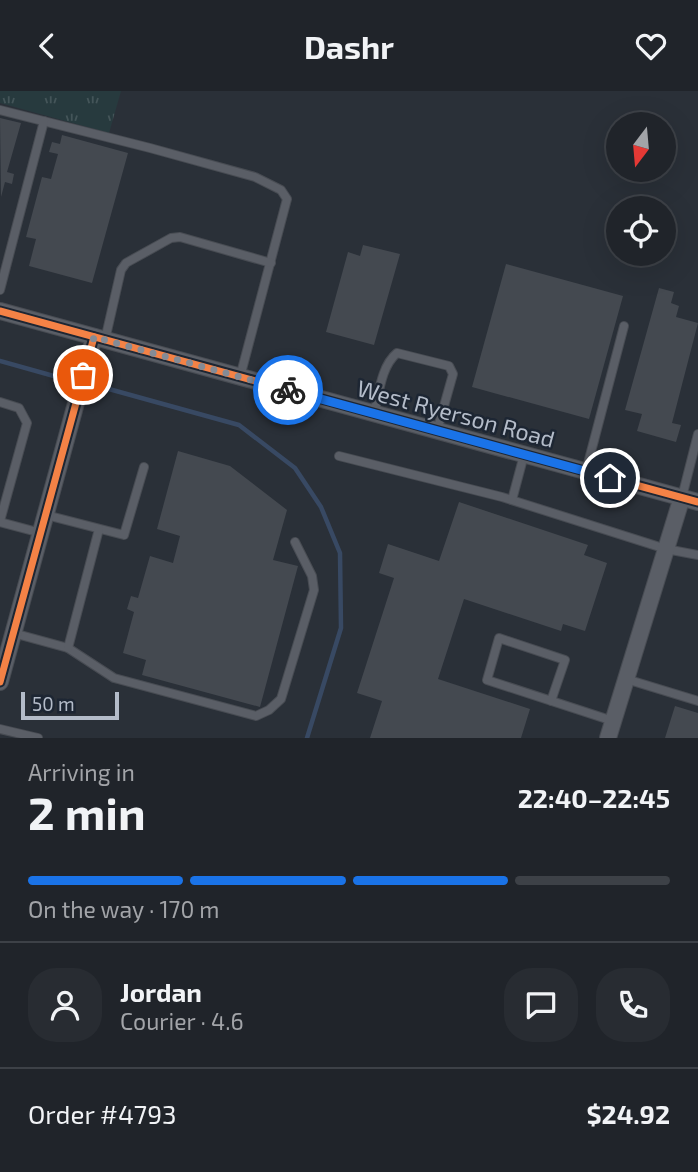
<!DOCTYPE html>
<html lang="en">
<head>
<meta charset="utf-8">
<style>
  :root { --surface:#20242a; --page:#282c32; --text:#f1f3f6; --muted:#a2a4a8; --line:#3d4147; --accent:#1a73e8 }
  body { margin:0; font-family:"Exo 2",sans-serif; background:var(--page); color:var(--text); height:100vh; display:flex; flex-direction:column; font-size:26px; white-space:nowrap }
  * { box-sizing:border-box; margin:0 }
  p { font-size:23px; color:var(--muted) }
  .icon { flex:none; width:38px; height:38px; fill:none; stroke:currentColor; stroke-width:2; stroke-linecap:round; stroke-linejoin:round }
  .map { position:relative; height:647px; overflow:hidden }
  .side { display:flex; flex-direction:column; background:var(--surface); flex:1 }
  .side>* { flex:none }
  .needle { width:46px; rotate:196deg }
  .controls { position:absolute; left:606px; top:21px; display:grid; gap:14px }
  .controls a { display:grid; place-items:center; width:70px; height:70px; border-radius:50%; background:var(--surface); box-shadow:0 7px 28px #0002,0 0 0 2px var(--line); font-size:35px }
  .scale { position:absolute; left:21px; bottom:18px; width:98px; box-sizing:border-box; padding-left:7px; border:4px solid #b4bcc9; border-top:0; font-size:19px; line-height:24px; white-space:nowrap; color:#b4bcc9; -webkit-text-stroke:5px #1d2633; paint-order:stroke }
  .pin { position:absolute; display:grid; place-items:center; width:60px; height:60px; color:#fff; margin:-30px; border:4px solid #fff; border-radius:50%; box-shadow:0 2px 7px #0007 }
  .courier { position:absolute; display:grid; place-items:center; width:70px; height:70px; margin:-35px; border:5px solid #1a73e8; border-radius:50%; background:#fff; color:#222; box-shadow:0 2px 9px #0007 }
  .summary em { font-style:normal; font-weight:700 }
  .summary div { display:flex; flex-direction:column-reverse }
  .summary { display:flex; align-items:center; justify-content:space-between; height:119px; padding:0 28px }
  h1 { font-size:46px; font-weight:700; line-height:52px }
  .bar { display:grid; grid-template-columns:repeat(4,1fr); gap:10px 7px; align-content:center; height:84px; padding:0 28px }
  .bar i { height:9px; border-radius:5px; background:var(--line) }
  .bar .active { background:var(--accent) }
  .bar p { grid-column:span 4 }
  .line { display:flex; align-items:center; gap:18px; padding:0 28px; border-top:2px solid var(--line) }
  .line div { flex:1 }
  .round { display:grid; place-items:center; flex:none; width:74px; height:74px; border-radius:28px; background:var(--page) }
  header { display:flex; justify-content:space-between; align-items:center; height:91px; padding:0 28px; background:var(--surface); font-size:32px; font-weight:700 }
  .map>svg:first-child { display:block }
  .park { fill:url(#park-tufts) }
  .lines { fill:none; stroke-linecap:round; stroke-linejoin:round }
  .stream { stroke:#384963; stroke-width:4.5 }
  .building { fill:#444950 }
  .lane-casing { stroke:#484c53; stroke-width:10 }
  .street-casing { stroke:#484c53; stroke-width:18 }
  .lane { stroke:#5a5e66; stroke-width:8 }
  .street { stroke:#5a5e66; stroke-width:16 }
  .cycleway-casing { stroke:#1d2633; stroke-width:11 }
  .cycleway { stroke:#f48246; stroke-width:7 }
  .done { stroke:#848b96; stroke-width:7; stroke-dasharray:0 12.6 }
  .route { stroke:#1a73e8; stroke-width:9 }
  .labels { text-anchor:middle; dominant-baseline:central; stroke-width:5; stroke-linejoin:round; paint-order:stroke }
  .street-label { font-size:23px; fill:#b4bcc9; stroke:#1d2633 }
</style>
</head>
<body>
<header><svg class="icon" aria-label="back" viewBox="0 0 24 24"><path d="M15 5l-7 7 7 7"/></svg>Dashr<svg class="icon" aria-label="heart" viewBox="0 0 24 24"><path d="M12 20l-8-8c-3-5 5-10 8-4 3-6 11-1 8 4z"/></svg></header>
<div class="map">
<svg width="698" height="647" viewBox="0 0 698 647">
  <defs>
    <pattern id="park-tufts" width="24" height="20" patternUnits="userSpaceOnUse" patternTransform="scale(1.75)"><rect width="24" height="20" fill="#273a3e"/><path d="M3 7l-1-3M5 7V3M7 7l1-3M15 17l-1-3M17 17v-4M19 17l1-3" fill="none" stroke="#445559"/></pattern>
  </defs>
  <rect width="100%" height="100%" fill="#2a3038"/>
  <path class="park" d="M0,0h121l-12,42 -109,-30z"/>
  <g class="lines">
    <g class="stream">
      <path d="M0,270l68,19"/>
      <path d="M98,295l141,39 56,43 26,39 19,46 1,75 -34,110"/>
    </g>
  </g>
  <g class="building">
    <path d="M0,27l21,5 -14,49 7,2 -2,10 -7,-2 -4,15z"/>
    <path d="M62,44l66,18 -36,130 -63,-17 7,-27 -10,-2 16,-60 9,2 7,-25 -9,-2 3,-10 8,2z"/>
    <path d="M363,154l37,9 -26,91 -48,-13 22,-80 12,4z"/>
    <path d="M506,173l117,32 -34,123 -117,-32z"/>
    <path d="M659,197l15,4 -3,11 8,3 -3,11 22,6 -26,100 9,2 -5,17 -39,-11 5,-17 -17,-4z"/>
    <path d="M178,360l52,15 57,44 -14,50 25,6 -38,141 -118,-32 4,-15 -23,-7 11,-41 -7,-3 4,-13 7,2 12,-42 23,7 7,-27 -23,-7z"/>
    <path d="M459,411l129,43 -4,10 23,8 -22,68 -22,-7 -2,7 -97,-32 -26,80 92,30 -9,29h-151l12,-37 -25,-8 37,-115 -15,-5 9,-29 51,17z"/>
    <path d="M675,615l23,7v25h-33z"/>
  </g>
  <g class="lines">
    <defs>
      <g id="lane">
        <path d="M0,19l150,38 105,29 26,13 6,9 -47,178"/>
        <path d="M0,199l44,-169"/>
        <path d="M105,249l16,-70 5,-7 45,-25 9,-1 91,26"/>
        <path d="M0,311l19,6 8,15 -27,98"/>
        <path d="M374,323c5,-20 7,-48 23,-61l52,13 4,8 -16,57"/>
        <path d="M339,365l163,41 164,52 32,6"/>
        <path d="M586,380l38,-145"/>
        <path d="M682,406l16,-63"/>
        <path d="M512,409l12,-45"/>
        <path d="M46,424l78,20 20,-68"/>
        <path d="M0,431l41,11"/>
        <path d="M13,542l55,15 46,30 142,38 13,-6 12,-11 33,-109 -2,-14 -17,-34"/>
        <path d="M68,557l31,-119"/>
        <path d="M626,588l72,22"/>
        <path d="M551,610l14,-41 -66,-22 -12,42 126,41"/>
        <path d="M0,638l38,9"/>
      </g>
      <g id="street">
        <path d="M0,220l698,191"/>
        <path d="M0,591l94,-345"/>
        <path d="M608,647l74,-241"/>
      </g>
    </defs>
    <use href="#lane" class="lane-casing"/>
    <use href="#street" class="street-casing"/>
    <use href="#lane" class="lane"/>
    <use href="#street" class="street"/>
    <defs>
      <g id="cycleway">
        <path d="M0,220l698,191"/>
        <path d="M0,591l94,-345"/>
      </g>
    </defs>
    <use href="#cycleway" class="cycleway-casing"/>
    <use href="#cycleway" class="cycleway"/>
  </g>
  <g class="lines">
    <path class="done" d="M83,284l11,-38 194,53"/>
    <path class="route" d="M288,299l322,88"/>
  </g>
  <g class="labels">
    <g class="street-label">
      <text transform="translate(456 322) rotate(15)">West Ryerson Road</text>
    </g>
  </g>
</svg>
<div class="controls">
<a><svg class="needle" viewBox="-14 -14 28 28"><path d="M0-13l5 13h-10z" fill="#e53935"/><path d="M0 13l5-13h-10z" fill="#a2a4a8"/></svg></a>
<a><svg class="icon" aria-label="locate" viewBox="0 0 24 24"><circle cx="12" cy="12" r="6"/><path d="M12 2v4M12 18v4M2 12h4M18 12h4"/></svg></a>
</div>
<div class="scale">50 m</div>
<div class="pin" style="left:83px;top:284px;background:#ea580c"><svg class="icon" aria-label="bag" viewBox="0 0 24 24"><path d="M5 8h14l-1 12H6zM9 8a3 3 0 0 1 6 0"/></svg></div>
<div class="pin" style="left:610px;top:387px;background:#1f2937"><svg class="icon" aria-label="home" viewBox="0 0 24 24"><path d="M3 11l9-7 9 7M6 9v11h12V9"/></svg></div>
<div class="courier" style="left:288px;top:299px"><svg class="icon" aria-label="bike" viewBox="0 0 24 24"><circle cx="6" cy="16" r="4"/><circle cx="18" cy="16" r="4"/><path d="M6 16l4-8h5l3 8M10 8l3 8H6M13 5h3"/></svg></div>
</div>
<section class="side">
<div class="summary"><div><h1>2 min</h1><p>Arriving in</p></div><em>22:40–22:45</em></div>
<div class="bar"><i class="active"></i><i class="active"></i><i class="active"></i><i></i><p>On the way · 170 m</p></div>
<div class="line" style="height:126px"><a class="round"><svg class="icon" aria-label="person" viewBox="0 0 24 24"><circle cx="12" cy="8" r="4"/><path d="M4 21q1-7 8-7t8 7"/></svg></a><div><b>Jordan</b><p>Courier · 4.6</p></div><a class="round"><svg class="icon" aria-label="chat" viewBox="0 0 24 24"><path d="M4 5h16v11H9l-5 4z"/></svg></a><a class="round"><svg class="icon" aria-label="phone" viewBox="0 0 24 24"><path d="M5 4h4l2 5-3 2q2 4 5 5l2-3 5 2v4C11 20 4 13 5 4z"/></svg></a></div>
<div class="line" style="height:91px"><div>Order #4793</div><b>$24.92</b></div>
</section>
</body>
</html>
